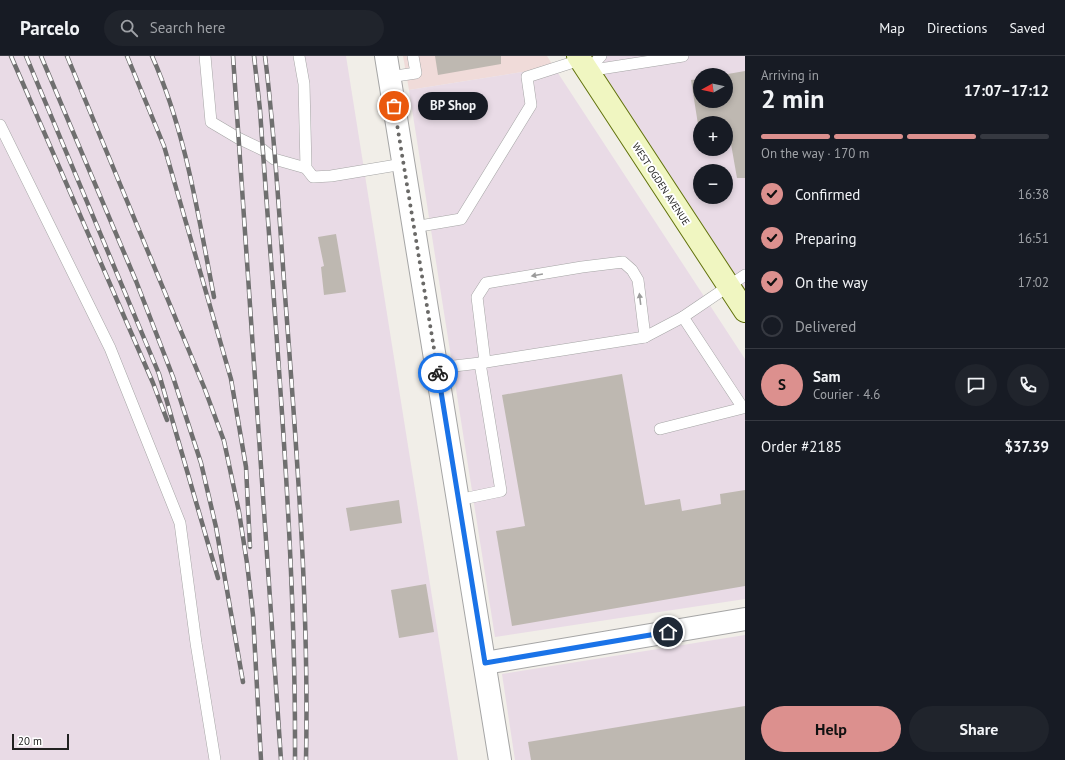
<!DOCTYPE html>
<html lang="en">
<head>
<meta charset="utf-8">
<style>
  :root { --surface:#171b24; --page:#20242c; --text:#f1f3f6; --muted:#9ea1a6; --line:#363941; --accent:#dc908e }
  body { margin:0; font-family:"PT Sans",sans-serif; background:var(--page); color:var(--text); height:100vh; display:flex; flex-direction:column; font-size:15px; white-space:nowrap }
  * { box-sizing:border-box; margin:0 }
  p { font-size:13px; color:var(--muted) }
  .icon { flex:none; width:22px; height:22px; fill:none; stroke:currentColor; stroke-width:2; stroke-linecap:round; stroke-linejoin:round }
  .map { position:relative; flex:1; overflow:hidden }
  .sheet { display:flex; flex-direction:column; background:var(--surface); width:320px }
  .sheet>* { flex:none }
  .needle { width:26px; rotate:262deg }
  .controls { position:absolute; left:693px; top:12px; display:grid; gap:8px }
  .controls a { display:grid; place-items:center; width:40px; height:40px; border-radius:50%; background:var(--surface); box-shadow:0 2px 6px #0003; font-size:20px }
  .scale { position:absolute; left:12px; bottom:10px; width:57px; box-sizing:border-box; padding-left:4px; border:2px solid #212121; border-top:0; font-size:11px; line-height:14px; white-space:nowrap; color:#212121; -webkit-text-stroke:3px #fff; paint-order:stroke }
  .pin { position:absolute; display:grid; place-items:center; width:34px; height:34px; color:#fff; margin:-17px; border:2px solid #fff; border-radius:50%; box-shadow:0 1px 4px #0007 }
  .courier { position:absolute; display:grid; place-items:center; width:40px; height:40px; margin:-20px; border:3px solid #1a73e8; border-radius:50%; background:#fff; color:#222; box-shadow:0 1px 5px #0007 }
  .bubble { position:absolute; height:28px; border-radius:14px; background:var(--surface); box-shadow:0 2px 6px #0003; font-size:13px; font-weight:700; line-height:28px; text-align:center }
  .head em { font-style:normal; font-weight:700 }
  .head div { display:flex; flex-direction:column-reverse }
  .head { display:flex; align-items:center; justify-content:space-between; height:68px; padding:0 16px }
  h1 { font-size:26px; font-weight:700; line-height:30px }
  .bar { display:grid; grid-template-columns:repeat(4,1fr); gap:6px 4px; align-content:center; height:48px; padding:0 16px }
  .bar i { height:5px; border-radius:3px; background:var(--line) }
  .bar .current { background:var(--accent) }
  .bar p { grid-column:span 4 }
  .line { display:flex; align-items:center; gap:10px; padding:0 16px; border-top:1px solid var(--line) }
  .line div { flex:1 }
  .round { display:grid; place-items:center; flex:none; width:42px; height:42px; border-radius:21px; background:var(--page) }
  ol { padding:0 16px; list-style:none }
  li { display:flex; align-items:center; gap:12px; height:44px }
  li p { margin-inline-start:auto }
  li .icon { padding:4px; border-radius:50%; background:var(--accent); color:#111; stroke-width:4 }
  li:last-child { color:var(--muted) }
  li i { width:22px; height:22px; border:2px solid var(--line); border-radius:50% }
  .primary-button { display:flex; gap:8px; margin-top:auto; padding:8px 16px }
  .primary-button a { flex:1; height:46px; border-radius:24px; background:var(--accent); color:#111; font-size:16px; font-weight:700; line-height:46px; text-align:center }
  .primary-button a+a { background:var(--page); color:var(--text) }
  header { display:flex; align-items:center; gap:24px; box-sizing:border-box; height:56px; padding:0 20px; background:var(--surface); border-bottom:1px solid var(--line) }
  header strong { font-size:19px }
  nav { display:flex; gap:22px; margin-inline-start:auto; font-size:14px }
  .search { width:280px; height:36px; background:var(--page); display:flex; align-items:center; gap:10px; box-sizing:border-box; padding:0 14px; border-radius:22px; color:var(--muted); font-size:15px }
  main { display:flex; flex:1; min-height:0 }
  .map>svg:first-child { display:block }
  .commercial { fill:#f0dbd9 }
  .industrial { fill:#e9dbe6; fill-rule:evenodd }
  .building { fill:#beb8b1 }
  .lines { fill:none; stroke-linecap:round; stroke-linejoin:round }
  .service-casing { stroke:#a5a5a5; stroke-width:12 }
  .minor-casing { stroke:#a5a5a5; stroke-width:24 }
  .secondary-casing { stroke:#62730d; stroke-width:24 }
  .service { stroke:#fff; stroke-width:11 }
  .minor { stroke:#fff; stroke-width:22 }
  .secondary { stroke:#f0f6c1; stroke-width:22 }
  .rail-casing { stroke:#6f6f6f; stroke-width:4.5 }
  .rail { stroke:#fff; stroke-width:3; stroke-dasharray:9; stroke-linecap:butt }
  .oneway { fill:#9b9b9b }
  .done { stroke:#6a6967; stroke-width:4; stroke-dasharray:0 7.2 }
  .route { stroke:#1a73e8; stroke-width:5 }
  .labels { text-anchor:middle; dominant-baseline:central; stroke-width:4; stroke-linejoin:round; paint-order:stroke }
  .street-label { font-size:10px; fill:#212121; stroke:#fff }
</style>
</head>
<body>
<header>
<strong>Parcelo</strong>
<div class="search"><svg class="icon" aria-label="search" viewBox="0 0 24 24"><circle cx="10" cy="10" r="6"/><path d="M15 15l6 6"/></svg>Search here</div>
<nav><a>Map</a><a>Directions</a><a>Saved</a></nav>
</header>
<main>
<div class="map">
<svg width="745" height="704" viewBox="0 0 745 704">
  <rect width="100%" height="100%" fill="#f1eee8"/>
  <path class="commercial" d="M403,0h144l7,11 -145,23z"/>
  <g class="industrial">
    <path d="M0,0h346l112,704h-458z"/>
    <path d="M584,0h161v246zM700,19h26v26h-26zM700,67h26v26h-26zM700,115h26v26h-26z"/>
    <path d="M554,11l191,292v240l-250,38 -86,-547z"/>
    <path d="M745,579v125h-230l-13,-86z"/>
  </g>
  <g class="building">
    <path d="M435,0h66v8l-63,11z"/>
    <path d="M745,15v107h-8l-6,-34 -5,1v-22h-26v14l-9,-57 9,-1v22h26v-26h-4z"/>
    <path d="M336,178l10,58 -22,3 -3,-28 3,-1 -6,-29z"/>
    <path d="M622,318l23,131 35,-6 2,12 39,-7 -1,-10 25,-4v96l-233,40 -16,-95 29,-5 -23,-131z"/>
    <path d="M399,444l3,23 -52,8 -4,-23z"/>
    <path d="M426,528l8,48 -35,6 -8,-48z"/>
    <path d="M745,650v54h-214l-3,-18z"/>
  </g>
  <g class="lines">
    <defs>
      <g id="service">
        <path d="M205,0l6,66 27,16 25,12 11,9 32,9"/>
        <path d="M299,0l5,28 2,84 7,9 18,-1 72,-12"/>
        <path d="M587,15l96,-15"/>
        <path d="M587,15l14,-15"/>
        <path d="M389,21l27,-4 -3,-17"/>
        <path d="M0,69l110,223 70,175 16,120 19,117"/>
        <path d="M414,171l47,-8 70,-114 -4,-28 53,-17"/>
        <path d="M485,306l-8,-65 9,-14 96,-16 41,-5 9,8 6,10 7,57"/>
        <path d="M480,307l165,-26 38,-20"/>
        <path d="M437,312l43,-5 21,128 -43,9"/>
        <path d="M660,373l83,-21 -60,-91 62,-42"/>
      </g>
      <g id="minor">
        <path d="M386,0l114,704"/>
        <path d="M485,607l260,-44"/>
      </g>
      <path id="secondary" d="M578,0l167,255"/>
    </defs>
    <use href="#service" class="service-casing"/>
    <use href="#minor" class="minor-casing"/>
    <use href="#secondary" class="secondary-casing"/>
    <use href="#service" class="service"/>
    <use href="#minor" class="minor"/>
    <use href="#secondary" class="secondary"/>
    <defs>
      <g id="rail">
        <path d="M11,0l142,327 14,37"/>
        <path d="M26,0l133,318 59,204"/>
        <path d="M41,0l95,225 37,96 28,86 15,64 27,155"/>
        <path d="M67,0l137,331 20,54 15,71 8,51 6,52 8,145"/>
        <path d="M127,0l37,90 67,233 15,88 4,80"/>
        <path d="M152,0c34,76 46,159 62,241"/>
        <path d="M233,0l48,704"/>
        <path d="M254,0l6,54c15,217 36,433 35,650"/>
        <path d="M265,0c11,88 15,177 22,265 11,146 22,292 19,439"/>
      </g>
    </defs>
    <use href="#rail" class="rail-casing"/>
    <use href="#rail" class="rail"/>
  </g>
  <defs><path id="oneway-solid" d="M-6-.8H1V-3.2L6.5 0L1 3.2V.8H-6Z"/></defs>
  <g class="oneway">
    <use href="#oneway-solid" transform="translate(537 219) rotate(170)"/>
    <use href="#oneway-solid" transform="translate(640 243) rotate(-97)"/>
  </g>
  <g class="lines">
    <path class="done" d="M394,50l44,267"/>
    <path class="route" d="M438,317l47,290 183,-31"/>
  </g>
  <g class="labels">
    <g class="street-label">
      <text transform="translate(661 128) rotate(57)">WEST OGDEN AVENUE</text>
    </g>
  </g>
</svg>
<div class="controls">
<a><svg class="needle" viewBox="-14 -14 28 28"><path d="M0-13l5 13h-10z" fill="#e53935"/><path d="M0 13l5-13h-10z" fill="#9ea1a6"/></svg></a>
<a>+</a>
<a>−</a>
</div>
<div class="scale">20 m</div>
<div class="pin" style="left:394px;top:50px;background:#ea580c"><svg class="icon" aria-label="bag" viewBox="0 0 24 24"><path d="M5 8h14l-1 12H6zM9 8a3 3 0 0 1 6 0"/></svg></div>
<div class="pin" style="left:668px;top:576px;background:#1f2937"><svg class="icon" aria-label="home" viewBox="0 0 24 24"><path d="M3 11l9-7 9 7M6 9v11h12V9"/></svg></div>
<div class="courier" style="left:438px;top:317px"><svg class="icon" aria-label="bike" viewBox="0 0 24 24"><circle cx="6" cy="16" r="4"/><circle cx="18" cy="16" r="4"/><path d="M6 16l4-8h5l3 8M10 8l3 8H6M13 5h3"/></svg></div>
<div class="bubble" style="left:418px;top:36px;width:70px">BP Shop</div>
</div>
<section class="sheet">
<div class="head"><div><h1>2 min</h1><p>Arriving in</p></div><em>17:07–17:12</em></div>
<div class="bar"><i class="current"></i><i class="current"></i><i class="current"></i><i></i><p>On the way · 170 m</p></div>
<ol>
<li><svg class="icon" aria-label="check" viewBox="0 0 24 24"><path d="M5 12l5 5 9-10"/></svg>Confirmed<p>16:38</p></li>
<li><svg class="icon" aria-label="check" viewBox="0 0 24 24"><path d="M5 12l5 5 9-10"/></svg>Preparing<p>16:51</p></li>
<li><svg class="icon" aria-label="check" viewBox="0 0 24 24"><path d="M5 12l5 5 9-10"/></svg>On the way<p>17:02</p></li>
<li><i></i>Delivered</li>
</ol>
<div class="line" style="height:72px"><b class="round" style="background:var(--accent);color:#111">S</b><div><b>Sam</b><p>Courier · 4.6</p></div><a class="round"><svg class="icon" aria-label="chat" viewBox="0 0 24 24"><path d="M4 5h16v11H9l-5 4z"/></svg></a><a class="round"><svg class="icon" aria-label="phone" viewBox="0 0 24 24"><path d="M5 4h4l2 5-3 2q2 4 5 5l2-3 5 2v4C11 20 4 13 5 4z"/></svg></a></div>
<div class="line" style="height:52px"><div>Order #2185</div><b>$37.39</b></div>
<div class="primary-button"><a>Help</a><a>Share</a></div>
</section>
</main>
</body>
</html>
